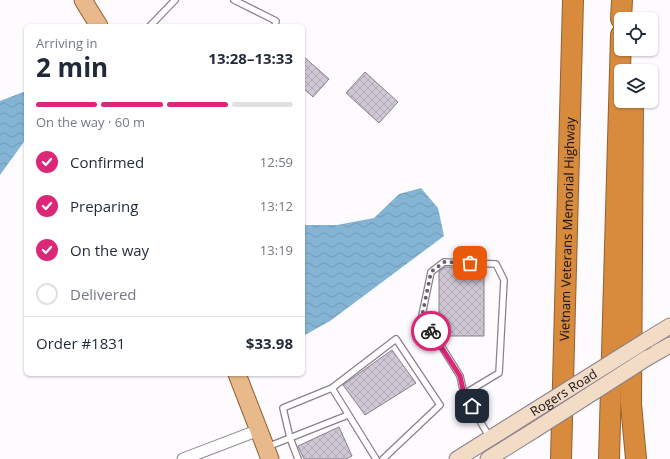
<!DOCTYPE html>
<html lang="en">
<head>
<meta charset="utf-8">
<style>
  :root { --surface:#fff; --page:#f2f2f3; --text:#1f2937; --muted:#747a83; --line:#e0e1e3; --accent:#db2777 }
  body { margin:0; font-family:"Open Sans",sans-serif; background:var(--page); color:var(--text); height:100vh; display:flex; flex-direction:column; font-size:15px; white-space:nowrap }
  * { box-sizing:border-box; margin:0 }
  p { font-size:13px; color:var(--muted) }
  .icon { flex:none; width:22px; height:22px; fill:none; stroke:currentColor; stroke-width:2; stroke-linecap:round; stroke-linejoin:round }
  .map { position:relative; flex:1; overflow:hidden }
  .drawer { position:absolute; left:24px; top:24px; width:281px; height:352px; display:flex; flex-direction:column; background:var(--surface); border-radius:6px; box-shadow:0 1px 3px #0004 }
  .drawer>* { flex:none }
  .controls { position:absolute; left:614px; top:12px; display:grid; gap:8px }
  .controls a { display:grid; place-items:center; width:44px; height:44px; border-radius:6px; background:var(--surface); box-shadow:0 1px 3px #0004; font-size:20px }
  .pin { position:absolute; display:grid; place-items:center; width:34px; height:34px; color:#fff; margin:-17px; border-radius:8px; box-shadow:0 2px 6px #0006 }
  .courier { position:absolute; display:grid; place-items:center; width:40px; height:40px; margin:-20px; border:3px solid #db2777; border-radius:50%; background:#fff; color:#222; box-shadow:0 1px 5px #0007 }
  .headline em { font-style:normal; font-weight:700 }
  .headline div { display:flex; flex-direction:column-reverse }
  .headline { display:flex; align-items:center; justify-content:space-between; height:68px; padding:0 12px }
  h1 { font-size:26px; font-weight:700; line-height:30px }
  .bar { display:grid; grid-template-columns:repeat(4,1fr); gap:6px 4px; align-content:center; height:48px; padding:0 12px }
  .bar i { height:5px; border-radius:3px; background:var(--line) }
  .bar .on { background:var(--accent) }
  .bar p { grid-column:span 4 }
  .line { display:flex; align-items:center; gap:10px; padding:0 12px; border-top:1px solid var(--line) }
  .line div { flex:1 }
  ol { padding:0 12px; list-style:none }
  li { display:flex; align-items:center; gap:12px; height:44px }
  li p { margin-inline-start:auto }
  li .icon { padding:4px; border-radius:50%; background:var(--accent); color:#fff; stroke-width:4 }
  li:last-child { color:var(--muted) }
  li i { width:22px; height:22px; border:2px solid var(--line); border-radius:50% }
  .map>svg:first-child { display:block }
  .water { fill:url(#water-waves) }
  .building { fill:url(#building-cross-hatch); stroke:#8a818e }
  .lines { fill:none; stroke-linecap:round; stroke-linejoin:round }
  .lane-casing { stroke:#8a808d; stroke-width:8 }
  .street-casing { stroke:#8a808d; stroke-width:13 }
  .secondary-casing { stroke:#8a808d; stroke-width:17 }
  .primary-casing { stroke:#946030; stroke-width:19 }
  .highway-casing { stroke:#946030; stroke-width:22 }
  .lane { stroke:#fff; stroke-width:5.5 }
  .street { stroke:#fff; stroke-width:11 }
  .secondary { stroke:#f3dcc5; stroke-width:15 }
  .primary { stroke:#e8b98b; stroke-width:17 }
  .highway { stroke:#d88a3d; stroke-width:20 }
  .secondary-bridge-casing { stroke:#8a808d; stroke-width:17; stroke-linecap:butt }
  .secondary-bridge { stroke:#f3dcc5; stroke-width:15 }
  .done { stroke:#676468; stroke-width:4; stroke-dasharray:0 7.2 }
  .route { stroke:#db2777; stroke-width:5 }
  .labels { text-anchor:middle; dominant-baseline:central; stroke-width:4; stroke-linejoin:round; paint-order:stroke }
  .street-label { font-size:13px; fill:#161217; stroke:#fff }
</style>
</head>
<body>
<div class="map">
<svg width="670" height="459" viewBox="0 0 670 459">
  <defs>
    <pattern id="water-waves" width="16" height="10" patternUnits="userSpaceOnUse"><rect width="16" height="10" fill="#84b4d4"/><path d="M0 5q4-4 8 0t8 0" fill="none" stroke="#719ab5"/></pattern>
    <pattern id="building-cross-hatch" width="8" height="8" patternUnits="userSpaceOnUse"><rect width="8" height="8" fill="#d0c7d5"/><path d="M0 0l8 8M0 8l8-8" fill="none" stroke="#b2aab6"/></pattern>
  </defs>
  <rect width="100%" height="100%" fill="#fdfbfe"/>
  <g class="water">
    <path d="M26,91v48l-26,36v-74z"/>
    <path d="M421,188l17,20 6,28 -114,85 -27,15v-111h34l37,-7 25,-24z"/>
  </g>
  <g class="building">
    <path d="M303,56l26,23 -16,18 -10,-9z"/>
    <path d="M365,72l33,30 -19,21 -33,-30z"/>
    <path d="M445,267l39,1v68h-44l-1,-3v-62z"/>
    <path d="M392,350l24,33 -51,32 -22,-30z"/>
    <path d="M339,427l13,29 -6,3h-42l-6,-13z"/>
  </g>
  <g class="lines">
    <defs>
      <g id="lane">
        <path d="M234,0l42,21 -1,5"/>
        <path d="M150,26l25,-26"/>
        <path d="M464,394l35,-21 5,-93 -8,-16 -52,-2 -13,10 -9,43 38,61 4,18 26,44"/>
        <path d="M267,447l81,-32"/>
        <path d="M298,459l-8,-21 -7,-30 49,-20"/>
        <path d="M376,459l-44,-71 64,-49 44,66 -57,54"/>
      </g>
      <path id="street" d="M183,459l76,-29"/>
      <g id="secondary">
        <path d="M647,340l23,-14"/>
        <path d="M647,358l23,-13"/>
        <path d="M457,459l75,-47"/>
        <path d="M488,459l45,-28"/>
      </g>
      <g id="primary">
        <path d="M83,0l16,26"/>
        <path d="M237,374l33,85"/>
      </g>
      <g id="highway">
        <path d="M621,19l1,-19"/>
        <path d="M633,101l-2,303 5,55"/>
        <path id="s1" d="M561,459l12,-459"/>
        <path d="M609,459l12,-424"/>
      </g>
    </defs>
    <use href="#lane" class="lane-casing"/>
    <use href="#street" class="street-casing"/>
    <use href="#secondary" class="secondary-casing"/>
    <use href="#primary" class="primary-casing"/>
    <use href="#highway" class="highway-casing"/>
    <use href="#lane" class="lane"/>
    <use href="#street" class="street"/>
    <use href="#secondary" class="secondary"/>
    <use href="#primary" class="primary"/>
    <use href="#highway" class="highway"/>
    <defs>
      <g id="secondary-bridge">
        <path id="s2" d="M532,412l115,-72"/>
        <path d="M533,431l114,-73"/>
      </g>
    </defs>
    <use href="#secondary-bridge" class="secondary-bridge-casing"/>
    <use href="#secondary-bridge" class="secondary-bridge"/>
  </g>
  <g class="lines">
    <path class="done" d="M431,331l-9,-15 9,-44 13,-10 26,1"/>
    <path class="route" d="M431,331l29,45 4,18 8,12"/>
  </g>
  <g class="labels">
    <g class="street-label">
      <text stroke="none"><textPath href="#s1" startOffset="230">Vietnam Veterans Memorial Highway</textPath></text>
      <text stroke="none"><textPath href="#s2" startOffset="37">Rogers Road</textPath></text>
    </g>
  </g>
</svg>
<div class="controls">
<a><svg class="icon" aria-label="locate" viewBox="0 0 24 24"><circle cx="12" cy="12" r="6"/><path d="M12 2v4M12 18v4M2 12h4M18 12h4"/></svg></a>
<a><svg class="icon" aria-label="layers" viewBox="0 0 24 24"><path d="M12 4l9 5-9 5-9-5zM3 14l9 5 9-5"/></svg></a>
</div>
<div class="pin" style="left:470px;top:263px;background:#ea580c"><svg class="icon" aria-label="bag" viewBox="0 0 24 24"><path d="M5 8h14l-1 12H6zM9 8a3 3 0 0 1 6 0"/></svg></div>
<div class="pin" style="left:472px;top:406px;background:#1f2937"><svg class="icon" aria-label="home" viewBox="0 0 24 24"><path d="M3 11l9-7 9 7M6 9v11h12V9"/></svg></div>
<div class="courier" style="left:431px;top:331px"><svg class="icon" aria-label="bike" viewBox="0 0 24 24"><circle cx="6" cy="16" r="4"/><circle cx="18" cy="16" r="4"/><path d="M6 16l4-8h5l3 8M10 8l3 8H6M13 5h3"/></svg></div>
<section class="drawer">
<div class="headline"><div><h1>2 min</h1><p>Arriving in</p></div><em>13:28–13:33</em></div>
<div class="bar"><i class="on"></i><i class="on"></i><i class="on"></i><i></i><p>On the way · 60 m</p></div>
<ol>
<li><svg class="icon" aria-label="check" viewBox="0 0 24 24"><path d="M5 12l5 5 9-10"/></svg>Confirmed<p>12:59</p></li>
<li><svg class="icon" aria-label="check" viewBox="0 0 24 24"><path d="M5 12l5 5 9-10"/></svg>Preparing<p>13:12</p></li>
<li><svg class="icon" aria-label="check" viewBox="0 0 24 24"><path d="M5 12l5 5 9-10"/></svg>On the way<p>13:19</p></li>
<li><i></i>Delivered</li>
</ol>
<div class="line" style="height:52px"><div>Order #1831</div><b>$33.98</b></div>
</section>
</div>
</body>
</html>
